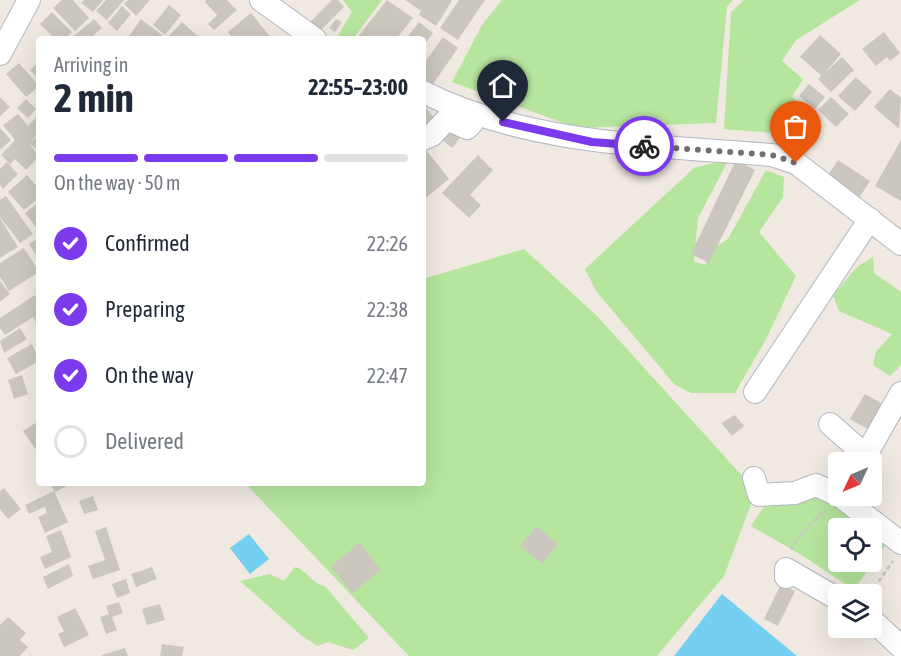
<!DOCTYPE html>
<html lang="en">
<head>
<meta charset="utf-8">
<style>
  :root { --surface:#fff; --page:#f2f2f3; --text:#1f2937; --muted:#747a83; --line:#e0e1e3; --accent:#7c3aed }
  body { margin:0; font-family:"Asap Condensed",sans-serif; background:var(--page); color:var(--text); height:100vh; display:flex; flex-direction:column; font-size:22px; white-space:nowrap }
  * { box-sizing:border-box; margin:0 }
  p { font-size:20px; color:var(--muted) }
  .icon { flex:none; width:33px; height:33px; fill:none; stroke:currentColor; stroke-width:2; stroke-linecap:round; stroke-linejoin:round }
  .map { position:relative; flex:1; overflow:hidden }
  .sheet { position:absolute; left:36px; top:36px; width:390px; height:450px; display:flex; flex-direction:column; background:var(--surface); border-radius:6px; box-shadow:0 6px 24px #0002 }
  .sheet>* { flex:none }
  .needle { width:39px; rotate:226deg }
  .buttons { position:absolute; left:828px; top:452px; display:grid; gap:12px }
  .buttons a { display:grid; place-items:center; width:54px; height:54px; border-radius:6px; background:var(--surface); box-shadow:0 6px 24px #0002; font-size:30px }
  .pin { position:absolute; display:grid; place-items:center; width:51px; height:51px; color:#fff; margin:-62px -26px; border-radius:50% 50% 50% 0; rotate:-45deg; box-shadow:0 0 6px #0007 }
  .pin .icon { rotate:45deg }
  .courier { position:absolute; display:grid; place-items:center; width:60px; height:60px; margin:-30px; border:4px solid #7c3aed; border-radius:50%; background:#fff; color:#222; box-shadow:0 2px 8px #0007 }
  .overview em { font-style:normal; font-weight:700 }
  .overview div { display:flex; flex-direction:column-reverse }
  .overview { display:flex; align-items:center; justify-content:space-between; height:102px; padding:0 18px }
  h1 { font-size:39px; font-weight:700; line-height:45px }
  .bar { display:grid; grid-template-columns:repeat(4,1fr); gap:9px 6px; align-content:center; height:72px; padding:0 18px }
  .bar i { height:8px; border-radius:4px; background:var(--line) }
  .bar .current { background:var(--accent) }
  .bar p { grid-column:span 4 }
  ol { padding:0 18px; list-style:none }
  li { display:flex; align-items:center; gap:18px; height:66px }
  li p { margin-inline-start:auto }
  li .icon { padding:6px; border-radius:50%; background:var(--accent); color:#fff; stroke-width:4 }
  li:last-child { color:var(--muted) }
  li i { width:33px; height:33px; border:3px solid var(--line); border-radius:50% }
  .map>svg:first-child { display:block }
  .green { fill:#b6e59e; fill-rule:evenodd }
  .water { fill:#75cff0 }
  .building { fill:#cbc7bf }
  .lines { fill:none; stroke-linecap:round; stroke-linejoin:round }
  .minor-casing { stroke:#b4b7c1; stroke-width:24 }
  .path { stroke:#c9c9c9; stroke-width:3; stroke-dasharray:4.5 3; stroke-linecap:butt }
  .minor { stroke:#fff; stroke-width:22 }
  .done { stroke:#726f6d; stroke-width:6; stroke-dasharray:0 10.8 }
  .route { stroke:#7c3aed; stroke-width:8 }
</style>
</head>
<body>
<div class="map">
<svg width="901" height="656" viewBox="0 0 901 656">
  <rect width="100%" height="100%" fill="#efe9e1"/>
  <g class="green">
    <path d="M343,0h39l-29,39h-17l16,-27z"/>
    <path d="M502,0h231l-6,7 -11,116 -139,5 -125,-46 30,-57z"/>
    <path d="M744,0h116l-64,40 -14,21 21,18 -11,18 30,30 -20,22 -30,-16 -48,-4 7,-117z"/>
    <path d="M729,159l-31,59 -4,44 11,3 10,-18 13,-8 38,-69 18,7 -1,20 -24,35 37,44 -31,65 -30,52h-44l-17,-9 -78,-93 -11,-22 109,-101z"/>
    <path d="M524,249l73,67 159,175 -32,85 -67,80h-248l-164,-173h178v-204z"/>
    <path d="M873,257l1,16 27,19v73l-11,11 -17,-11 3,-13 16,-18 -53,-23 -6,-16 24,-28z"/>
    <path d="M801,482l92,52 -39,56 -51,-34 -52,-30 16,-24zM838,528h34v33h-34z"/>
    <path d="M295,567c12,3 17,17 30,19l44,52 -16,12 -25,-8 -10,4 -16,-10 -62,-55 30,-7 14,7z"/>
  </g>
  <g class="water">
    <path d="M249,534l20,25 -19,15 -20,-26z"/>
    <path d="M722,594l75,62h-123z"/>
  </g>
  <g class="building">
    <path d="M62,0h11l16,18 -14,13 -22,-23z"/>
    <path d="M84,0h19l-10,12 -12,-9z"/>
    <path d="M106,0h18l-17,20 -11,-9z"/>
    <path d="M128,0h22l-14,16 -12,-12z"/>
    <path d="M206,0h21l10,10 -23,20 -6,-6 9,-9 -12,-13z"/>
    <path d="M332,0h6l6,7 -26,26 -9,-10z"/>
    <path d="M387,0l26,18 -17,21h-40z"/>
    <path d="M405,0h46l1,1 -16,25 -17,-11 2,-4z"/>
    <path d="M459,0h26l-27,40 -18,-12z"/>
    <path d="M169,5l12,10 -16,20 -12,-10z"/>
    <path d="M122,6l9,8 -14,17 -9,-8z"/>
    <path d="M52,12l20,20 -7,7h-10l-15,-15z"/>
    <path d="M251,13l21,26h-39l-5,-7z"/>
    <path d="M94,19l8,9 -13,11h-12l-3,-3z"/>
    <path d="M141,19l25,19 -1,1h-38z"/>
    <path d="M336,19l6,3 -7,10 -6,-4z"/>
    <path d="M182,22l19,17h-35z"/>
    <path d="M419,22l14,11 -10,14v-8h-17z"/>
    <path d="M884,32l16,21 -10,8 -3,-4 -11,9 -14,-17z"/>
    <path d="M820,35l21,19 -19,22 -22,-19z"/>
    <path d="M443,37l15,11 -30,43 -5,-4v-22z"/>
    <path d="M842,57l12,13 -23,22 -13,-13z"/>
    <path d="M39,62v18l-9,-10z"/>
    <path d="M19,63l20,23 -13,11 -20,-23z"/>
    <path d="M856,77l16,15 -17,19 -17,-15z"/>
    <path d="M809,84l16,13 -10,12 -16,-13z"/>
    <path d="M890,89l11,9 -2,31 -25,-22z"/>
    <path d="M0,97l10,10 -10,9z"/>
    <path d="M831,97l18,17 -13,13 -18,-17z"/>
    <path d="M26,99l10,10 -8,9 -11,-10z"/>
    <path d="M423,104l11,14 -11,9z"/>
    <path d="M18,114l10,12 11,-12v19l-11,11 11,-9v15l-10,-6 10,12 -13,14 -11,-11 -5,5 -9,-9 14,-15 -12,-15z"/>
    <path d="M451,125l11,10 -10,13 -12,-10z"/>
    <path d="M0,128l11,12 -11,10z"/>
    <path d="M901,140v61l-26,-15z"/>
    <path d="M423,146l26,33 -26,21z"/>
    <path d="M478,155l15,15 -23,25 11,10 -12,13 -27,-25z"/>
    <path d="M736,160l19,10 -46,93 -18,-9z"/>
    <path d="M838,160l32,21 -13,20 -32,-21z"/>
    <path d="M7,162l11,12 -15,15 -3,-4v-16z"/>
    <path d="M27,175l12,14v9l-15,12 -16,-18z"/>
    <path d="M6,196l27,38 -13,9 -20,-26v-17z"/>
    <path d="M39,202v29l-14,-18z"/>
    <path d="M0,218l18,29 -18,11z"/>
    <path d="M39,238v22l-10,-16z"/>
    <path d="M24,248l15,24 -30,19 -9,-14v-14z"/>
    <path d="M0,281l10,13 -10,8z"/>
    <path d="M35,295l4,7v25l-6,-10 -28,18 -5,-7v-10z"/>
    <path d="M20,328l7,11 -23,14 -4,-12z"/>
    <path d="M32,344l7,17 -23,13 -9,-16z"/>
    <path d="M22,375l6,19 -14,5 -6,-19z"/>
    <path d="M865,394l18,10 -15,25 -18,-10z"/>
    <path d="M735,415l9,11 -12,10 -11,-13z"/>
    <path d="M37,422l2,3v29l-16,-23z"/>
    <path d="M50,483h18l1,2 -14,7z"/>
    <path d="M4,488l17,21 -13,10 -8,-10v-18z"/>
    <path d="M54,491l14,31 -23,11 -7,-16 9,-4 -2,-6 -16,7 -4,-9z"/>
    <path d="M93,496l5,14 -14,4 -5,-13z"/>
    <path d="M536,526l22,18 -16,20 -22,-18z"/>
    <path d="M106,527l14,43 -27,9 -5,-13 17,-6 -10,-29z"/>
    <path d="M61,530l10,27 -26,12 -5,-12 12,-5 -6,-16z"/>
    <path d="M360,543l21,27 -29,23 -21,-27z"/>
    <path d="M69,564l4,12 -25,13 -5,-12z"/>
    <path d="M152,567l5,12 -21,8 -5,-13z"/>
    <path d="M126,579l4,14 -13,5 -5,-14z"/>
    <path d="M781,584l14,7 -17,35 -14,-7z"/>
    <path d="M119,602l4,11 -11,4 5,13 -11,4 -6,-17 9,-3 -3,-8z"/>
    <path d="M160,604l5,16 -18,5 -5,-16z"/>
    <path d="M75,608l14,27 -25,12 -6,-13 6,-3 -7,-14z"/>
    <path d="M8,617l18,16 -6,7 8,7 -8,9h-20v-31z"/>
    <path d="M162,644l22,3 -2,9h-22z"/>
    <path d="M125,648l3,8h-26v-1z"/>
  </g>
  <g class="lines">
    <defs>
      <g id="minor">
        <path d="M261,0l54,39"/>
        <path d="M0,54l29,-54"/>
        <path d="M423,92c109,54 230,53 349,63l24,8 105,81"/>
        <path d="M423,139l9,-4 15,-16 20,9 5,-5"/>
        <path d="M755,392l115,-173"/>
        <path d="M830,424l35,31"/>
        <path d="M862,462l39,-69"/>
        <path d="M754,478l5,17 36,-2 21,-8 24,11 61,47"/>
        <path d="M786,577v-8l52,30"/>
        <path d="M872,620l29,27"/>
      </g>
    </defs>
    <use href="#minor" class="minor-casing"/>
    <g class="path">
      <path d="M792,550l1,-6 32,-35"/>
      <path d="M870,594l23,-33"/>
    </g>
    <use href="#minor" class="minor"/>
  </g>
  <g class="lines">
    <path class="done" d="M644,146l128,9 24,8"/>
    <path class="route" d="M503,122l89,20 52,4"/>
  </g>
</svg>
<div class="buttons">
<a><svg class="needle" viewBox="-14 -14 28 28"><path d="M0-13l5 13h-10z" fill="#e53935"/><path d="M0 13l5-13h-10z" fill="#747a83"/></svg></a>
<a><svg class="icon" aria-label="locate" viewBox="0 0 24 24"><circle cx="12" cy="12" r="6"/><path d="M12 2v4M12 18v4M2 12h4M18 12h4"/></svg></a>
<a><svg class="icon" aria-label="layers" viewBox="0 0 24 24"><path d="M12 4l9 5-9 5-9-5zM3 14l9 5 9-5"/></svg></a>
</div>
<div class="pin" style="left:796px;top:163px;background:#ea580c"><svg class="icon" aria-label="bag" viewBox="0 0 24 24"><path d="M5 8h14l-1 12H6zM9 8a3 3 0 0 1 6 0"/></svg></div>
<div class="pin" style="left:503px;top:122px;background:#1f2937"><svg class="icon" aria-label="home" viewBox="0 0 24 24"><path d="M3 11l9-7 9 7M6 9v11h12V9"/></svg></div>
<div class="courier" style="left:644px;top:146px"><svg class="icon" aria-label="bike" viewBox="0 0 24 24"><circle cx="6" cy="16" r="4"/><circle cx="18" cy="16" r="4"/><path d="M6 16l4-8h5l3 8M10 8l3 8H6M13 5h3"/></svg></div>
<section class="sheet">
<div class="overview"><div><h1>2 min</h1><p>Arriving in</p></div><em>22:55–23:00</em></div>
<div class="bar"><i class="current"></i><i class="current"></i><i class="current"></i><i></i><p>On the way · 50 m</p></div>
<ol>
<li><svg class="icon" aria-label="check" viewBox="0 0 24 24"><path d="M5 12l5 5 9-10"/></svg>Confirmed<p>22:26</p></li>
<li><svg class="icon" aria-label="check" viewBox="0 0 24 24"><path d="M5 12l5 5 9-10"/></svg>Preparing<p>22:38</p></li>
<li><svg class="icon" aria-label="check" viewBox="0 0 24 24"><path d="M5 12l5 5 9-10"/></svg>On the way<p>22:47</p></li>
<li><i></i>Delivered</li>
</ol>
</section>
</div>
</body>
</html>
